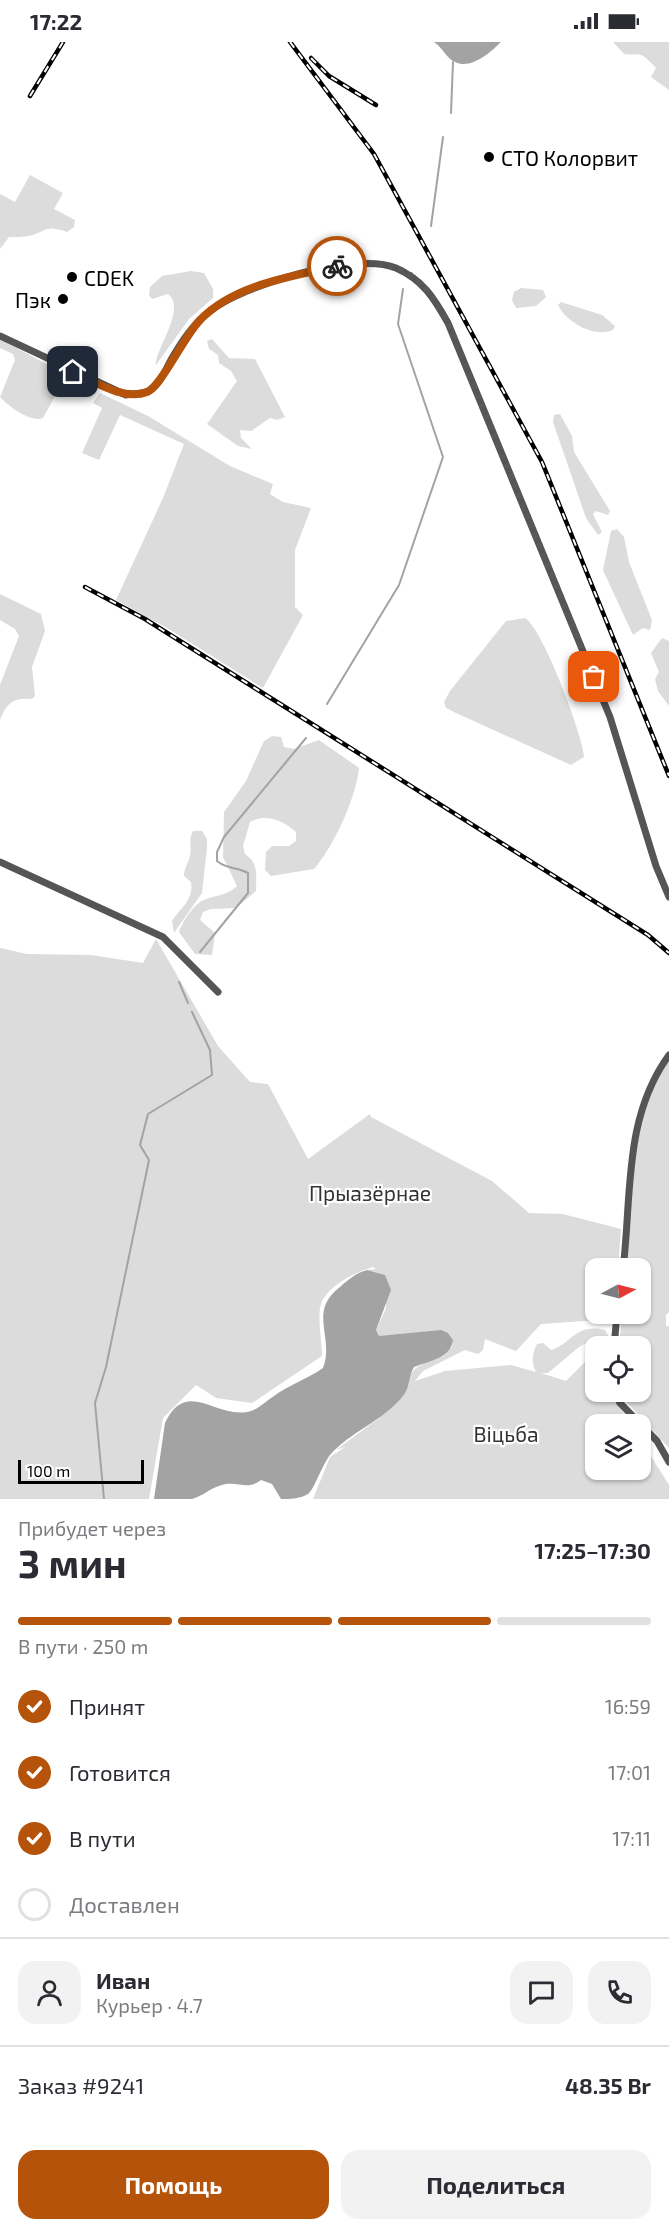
<!DOCTYPE html>
<html lang="ru">
<head>
<meta charset="utf-8">
<style>
  :root { --surface:#fff; --page:#f2f2f3; --text:#2b2b33; --muted:#7c7c81; --line:#e1e1e2; --accent:#b45309 }
  body { margin:0; font-family:"Exo 2",sans-serif; background:var(--page); color:var(--text); height:100vh; display:flex; flex-direction:column; font-size:22px; white-space:nowrap }
  * { box-sizing:border-box; margin:0 }
  p { font-size:20px; color:var(--muted) }
  .icon { flex:none; width:33px; height:33px; fill:none; stroke:currentColor; stroke-width:2; stroke-linecap:round; stroke-linejoin:round }
  .map { position:relative; height:1457px; overflow:hidden }
  .sheet { display:flex; flex-direction:column; background:var(--surface); flex:1 }
  .sheet>* { flex:none }
  .needle { width:39px; rotate:83deg }
  .controls { position:absolute; left:585px; top:1216px; display:grid; gap:12px }
  .controls a { display:grid; place-items:center; width:66px; height:66px; border-radius:12px; background:var(--surface); box-shadow:0 2px 4px #0004; font-size:30px }
  .scale { position:absolute; left:18px; bottom:15px; width:126px; box-sizing:border-box; padding-left:6px; border:3px solid #000; border-top:0; font-size:16px; line-height:21px; white-space:nowrap; color:#000; -webkit-text-stroke:4px #fff; paint-order:stroke }
  .pin { position:absolute; display:grid; place-items:center; width:51px; height:51px; color:#fff; margin:-26px; border-radius:12px; box-shadow:0 3px 9px #0006 }
  .courier { position:absolute; display:grid; place-items:center; width:60px; height:60px; margin:-30px; border:4px solid #b45309; border-radius:50%; background:#fff; color:#222; box-shadow:0 2px 8px #0007 }
  .headline em { font-style:normal; font-weight:700 }
  .headline div { display:flex; flex-direction:column-reverse }
  .headline { display:flex; align-items:center; justify-content:space-between; height:102px; padding:0 18px }
  h1 { font-size:39px; font-weight:700; line-height:45px }
  .bar { display:grid; grid-template-columns:repeat(4,1fr); gap:9px 6px; align-content:center; height:72px; padding:0 18px }
  .bar i { height:8px; border-radius:4px; background:var(--line) }
  .bar .selected { background:var(--accent) }
  .bar p { grid-column:span 4 }
  .line { display:flex; align-items:center; gap:15px; padding:0 18px; border-top:2px solid var(--line) }
  .line div { flex:1 }
  .round { display:grid; place-items:center; flex:none; width:63px; height:63px; border-radius:18px; background:var(--page) }
  ol { padding:0 18px; list-style:none }
  li { display:flex; align-items:center; gap:18px; height:66px }
  li p { margin-inline-start:auto }
  li .icon { padding:6px; border-radius:50%; background:var(--accent); color:#fff; stroke-width:4 }
  li:last-child { color:var(--muted) }
  li i { width:33px; height:33px; border:3px solid var(--line); border-radius:50% }
  .action { display:flex; gap:12px; margin-top:auto; padding:12px 18px }
  .action a { flex:1; height:69px; border-radius:18px; background:var(--accent); color:#fff; font-size:24px; font-weight:700; line-height:69px; text-align:center }
  .action a+a { background:var(--page); color:var(--text) }
  .status { display:flex; justify-content:space-between; align-items:center; height:42px; padding:0 30px; background:var(--surface); direction:ltr }
  .status svg { height:16px; fill:currentColor }
  .map>svg:first-child { display:block }
  .green { fill:#dcdcdc; fill-rule:evenodd }
  .water { fill:#a3a3a3 }
  .lines { fill:none; stroke-linecap:round; stroke-linejoin:round }
  .stream { stroke:#a3a3a3; stroke-width:2 }
  .street { stroke:#555; stroke-width:7 }
  .rail-casing { stroke:#000; stroke-width:4.5 }
  .rail { stroke:#fff; stroke-width:2; stroke-dasharray:7; stroke-linecap:butt }
  .done { stroke:#595959; stroke-width:6; stroke-dasharray:0 10.8 }
  .route { stroke:#b45309; stroke-width:8 }
  .poi-dot { fill:#000; stroke:#fff; stroke-width:2 }
  .labels { text-anchor:middle; dominant-baseline:central; stroke-width:4.5; stroke-linejoin:round; paint-order:stroke }
  .poi-label { font-size:21px; fill:#000; stroke:#fff; text-anchor:start }
  .park-label { font-size:21px; fill:#333; stroke:#fff }
</style>
</head>
<body>
<div class="status"><b>17:22</b><svg viewBox="0 0 49 12"><path d="M0 12V9h3v3zM5 12V6h3v6zM10 12V3h3v9zM15 12V0h3v12zM26 1h20v11H26zM47 4h2v5h-2z"/></svg></div>
<div class="map">
<svg width="669" height="1457" viewBox="0 0 669 1457">
  <rect width="100%" height="100%" fill="#fff"/>
  <g class="green">
    <path d="M613,0h56v48l-18,-13 5,-9c-17,-18 -12,-12 -32,-14z"/>
    <path d="M30,133l33,18 -9,16 21,11 -1,7 -7,5c-24,-8 -19,0 -38,4 -6,1 -14,1 -20,1l-9,12v-55l15,8z"/>
    <path d="M191,229l13,2 9,16v9l-24,21 -33,46c-1,-16 31,-56 12,-71l-16,5 -3,-4 1,-8 12,-11z"/>
    <path d="M521,246l22,2 3,7 -10,9 -20,2 -4,-8 2,-8z"/>
    <path d="M561,260l41,13 13,11 -2,4c-19,8 -46,-7 -55,-25z"/>
    <path d="M0,297l61,33 2,10 -20,36c-12,5 -35,-12 -43,-21l15,-37 -2,-6 -13,-6z"/>
    <path d="M212,297l17,19 26,1 30,58 -8,3 -7,-2 -19,13 -11,-1 1,8 11,11 -14,-3 -31,-22 30,-43 -6,-10 -12,-8 -1,-8 -9,-6 -2,-8z"/>
    <path d="M100,351l48,23 82,50 43,18 -3,10 13,8 28,6 -16,42v57l8,8 -40,73 -96,-60 -51,-28 47,-102 21,-54 -64,-29 -21,45 -17,-7 20,-45 -9,-5z"/>
    <path d="M560,372l12,22 2,16 36,59 -2,4 -12,-4 -3,3 9,18 -4,3 -12,-17 -33,-96 1,-7z"/>
    <path d="M617,487l7,8 5,25 23,58 -2,10 -7,-2 -10,7 -30,-65 8,-39z"/>
    <path d="M0,552l41,20 4,17 -13,36 3,29 -3,3c-18,-2 -26,4 -32,21v-35l19,-49 -4,-7 -15,-9z"/>
    <path d="M525,576c18,11 57,116 59,139l-13,8 -115,-52 -10,-5 -2,-6 6,-11 56,-70z"/>
    <path d="M662,596l7,3v65l-11,-15 -3,-12 4,-7 -8,-19z"/>
    <path d="M272,694l9,1 3,10 10,2 25,-9 40,28c-3,30 -25,78 -45,101l-43,7 -6,-6 1,-18 6,-6h17l7,-5v-9c-13,-11 -29,-19 -46,-10l-7,24 2,8c14,9 11,22 11,37l-20,17 -25,1 -8,3 -3,8 15,13 -3,22 -17,-1 -16,-22c4,-11 15,-29 27,-33 12,-4 22,-4 31,-13l-14,-29 1,-45 22,-31 18,-40z"/>
    <path d="M193,789h9l5,8v9l-5,45 -28,40 -2,-12c9,-14 22,-21 19,-39l-7,-6c0,-8 4,-12 6,-20 2,-8 -2,-17 3,-25z"/>
    <path d="M156,897l62,107 32,36 18,2 40,75 62,-45 1,3 121,64 37,32 34,1 58,15 -3,40h-22v45h18v5l-73,5 -25,27 -31,-12 -2,11 -5,4 -13,-4 -42,21 -8,10 30,-10 66,-6 25,7c-5,-10 -4,-17 1,-28l6,-1 8,7c21,-6 24,-27 54,-20l3,5 -2,12h-10v45c15,0 28,21 35,33h-35v45h44l1,-30 28,45v14h-356l17,-42 15,-10 -9,3 43,-32 28,-29c2,-30 26,-24 45,-42l1,-7 -5,-7 -69,3 -3,-6 10,-22 -1,-33 -18,-5 9,-1 -3,-2c-17,5 -45,18 -52,37 -4,11 1,40 1,52l-70,47 -36,-5 -20,-13 -33,33 -14,81h-149v-551l27,6 64,1 52,8zM592,1298l3,12 -29,29 -25,-8h7l31,-26z"/>
    <path d="M669,1018v252l-3,3v11h3v122l-48,-52 -2,-4h21v-45h-21l3,-33h18v-45h-14c6,-62 3,-158 43,-209z"/>
  </g>
  <g class="water">
    <path d="M434,0h67c-10,10 -30,28 -46,20 -8,-3 -13,-15 -21,-20z"/>
    <path d="M367,1228l18,5 6,15 -15,40 3,6 62,-6 7,3 5,7c-2,18 -24,21 -39,27 -6,10 -4,21 -11,29 -20,25 -53,36 -73,59 -8,10 -16,35 -22,39 -9,5 -18,5 -27,5l-9,-15 -11,-4c-13,10 -21,2 -35,4 -14,2 -24,13 -34,15 -12,0 -27,0 -38,0l11,-76c22,-47 52,-2 86,-12 9,-3 15,-10 23,-15 15,-11 33,-17 49,-28 12,-31 -16,-56 17,-81 9,-8 16,-14 27,-17z"/>
  </g>
  <g class="lines">
    <g class="stream">
      <path d="M451,71l2,-51"/>
      <path d="M431,184l12,-89"/>
      <path d="M327,662l72,-119 44,-128 -45,-133 5,-35"/>
      <path d="M200,910l48,-59v-20c-11,-6 -22,-4 -31,-12v-9l7,-15 82,-99"/>
      <path d="M179,940l9,21"/>
      <path d="M104,1457l-9,-96 11,-36 43,-207 -9,-15 8,-31 64,-39 -2,-25 -18,-38"/>
    </g>
    <g class="street">
      <path d="M0,294l126,59c7,-1 17,-1 23,-4 12,-7 16,-21 23,-33 10,-17 21,-34 37,-46 33,-27 147,-61 187,-44 27,12 38,30 52,55l162,394 46,149 13,31"/>
      <path d="M0,820l163,75 55,55"/>
      <path d="M623,1227c9,-73 0,-151 46,-214"/>
      <path d="M614,1305l3,-33"/>
      <path d="M614,1350l6,11 37,38 12,21"/>
    </g>
    <defs>
      <g id="rail">
        <path d="M290,0l84,112 168,308 127,314"/>
        <path d="M311,16l18,18 47,29"/>
        <path d="M30,54l33,-54"/>
        <path d="M85,545l60,32 503,316 21,18"/>
      </g>
    </defs>
    <use href="#rail" class="rail-casing"/>
    <use href="#rail" class="rail"/>
  </g>
  <g class="lines">
    <path class="done" d="M337,224c61,-9 82,5 111,57l146,354"/>
    <path class="route" d="M73,330c21,9 50,29 74,20 14,-5 38,-58 54,-73 35,-35 90,-42 136,-53"/>
  </g>
  <g class="poi-dot">
    <circle cx="489" cy="115" r="6"/>
    <circle cx="72" cy="235" r="6"/>
    <circle cx="63" cy="257" r="6"/>
  </g>
  <g class="labels">
    <g class="poi-label">
      <text x="501" y="115">СТО Колорвит</text>
      <text x="84" y="235">CDEK</text>
      <text x="51" y="257" text-anchor="end">Пэк</text>
    </g>
    <g class="park-label">
      <text x="370" y="1150">Прыазёрнае</text>
      <text x="506" y="1391">Віцьба</text>
    </g>
  </g>
</svg>
<div class="controls">
<a><svg class="needle" viewBox="-14 -14 28 28"><path d="M0-13l5 13h-10z" fill="#e53935"/><path d="M0 13l5-13h-10z" fill="#7c7c81"/></svg></a>
<a><svg class="icon" aria-label="locate" viewBox="0 0 24 24"><circle cx="12" cy="12" r="6"/><path d="M12 2v4M12 18v4M2 12h4M18 12h4"/></svg></a>
<a><svg class="icon" aria-label="layers" viewBox="0 0 24 24"><path d="M12 4l9 5-9 5-9-5zM3 14l9 5 9-5"/></svg></a>
</div>
<div class="scale">100 m</div>
<div class="pin" style="left:594px;top:635px;background:#ea580c"><svg class="icon" aria-label="bag" viewBox="0 0 24 24"><path d="M5 8h14l-1 12H6zM9 8a3 3 0 0 1 6 0"/></svg></div>
<div class="pin" style="left:73px;top:330px;background:#1f2937"><svg class="icon" aria-label="home" viewBox="0 0 24 24"><path d="M3 11l9-7 9 7M6 9v11h12V9"/></svg></div>
<div class="courier" style="left:337px;top:224px"><svg class="icon" aria-label="bike" viewBox="0 0 24 24"><circle cx="6" cy="16" r="4"/><circle cx="18" cy="16" r="4"/><path d="M6 16l4-8h5l3 8M10 8l3 8H6M13 5h3"/></svg></div>
</div>
<section class="sheet">
<div class="headline"><div><h1>3 мин</h1><p>Прибудет через</p></div><em>17:25–17:30</em></div>
<div class="bar"><i class="selected"></i><i class="selected"></i><i class="selected"></i><i></i><p>В пути · 250 m</p></div>
<ol>
<li><svg class="icon" aria-label="check" viewBox="0 0 24 24"><path d="M5 12l5 5 9-10"/></svg>Принят<p>16:59</p></li>
<li><svg class="icon" aria-label="check" viewBox="0 0 24 24"><path d="M5 12l5 5 9-10"/></svg>Готовится<p>17:01</p></li>
<li><svg class="icon" aria-label="check" viewBox="0 0 24 24"><path d="M5 12l5 5 9-10"/></svg>В пути<p>17:11</p></li>
<li><i></i>Доставлен</li>
</ol>
<div class="line" style="height:108px"><a class="round"><svg class="icon" aria-label="person" viewBox="0 0 24 24"><circle cx="12" cy="8" r="4"/><path d="M4 21q1-7 8-7t8 7"/></svg></a><div><b>Иван</b><p>Курьер · 4.7</p></div><a class="round"><svg class="icon" aria-label="chat" viewBox="0 0 24 24"><path d="M4 5h16v11H9l-5 4z"/></svg></a><a class="round"><svg class="icon" aria-label="phone" viewBox="0 0 24 24"><path d="M5 4h4l2 5-3 2q2 4 5 5l2-3 5 2v4C11 20 4 13 5 4z"/></svg></a></div>
<div class="line" style="height:78px"><div>Заказ #9241</div><b>48.35 Br</b></div>
<div class="action"><a>Помощь</a><a>Поделиться</a></div>
</section>
</body>
</html>
